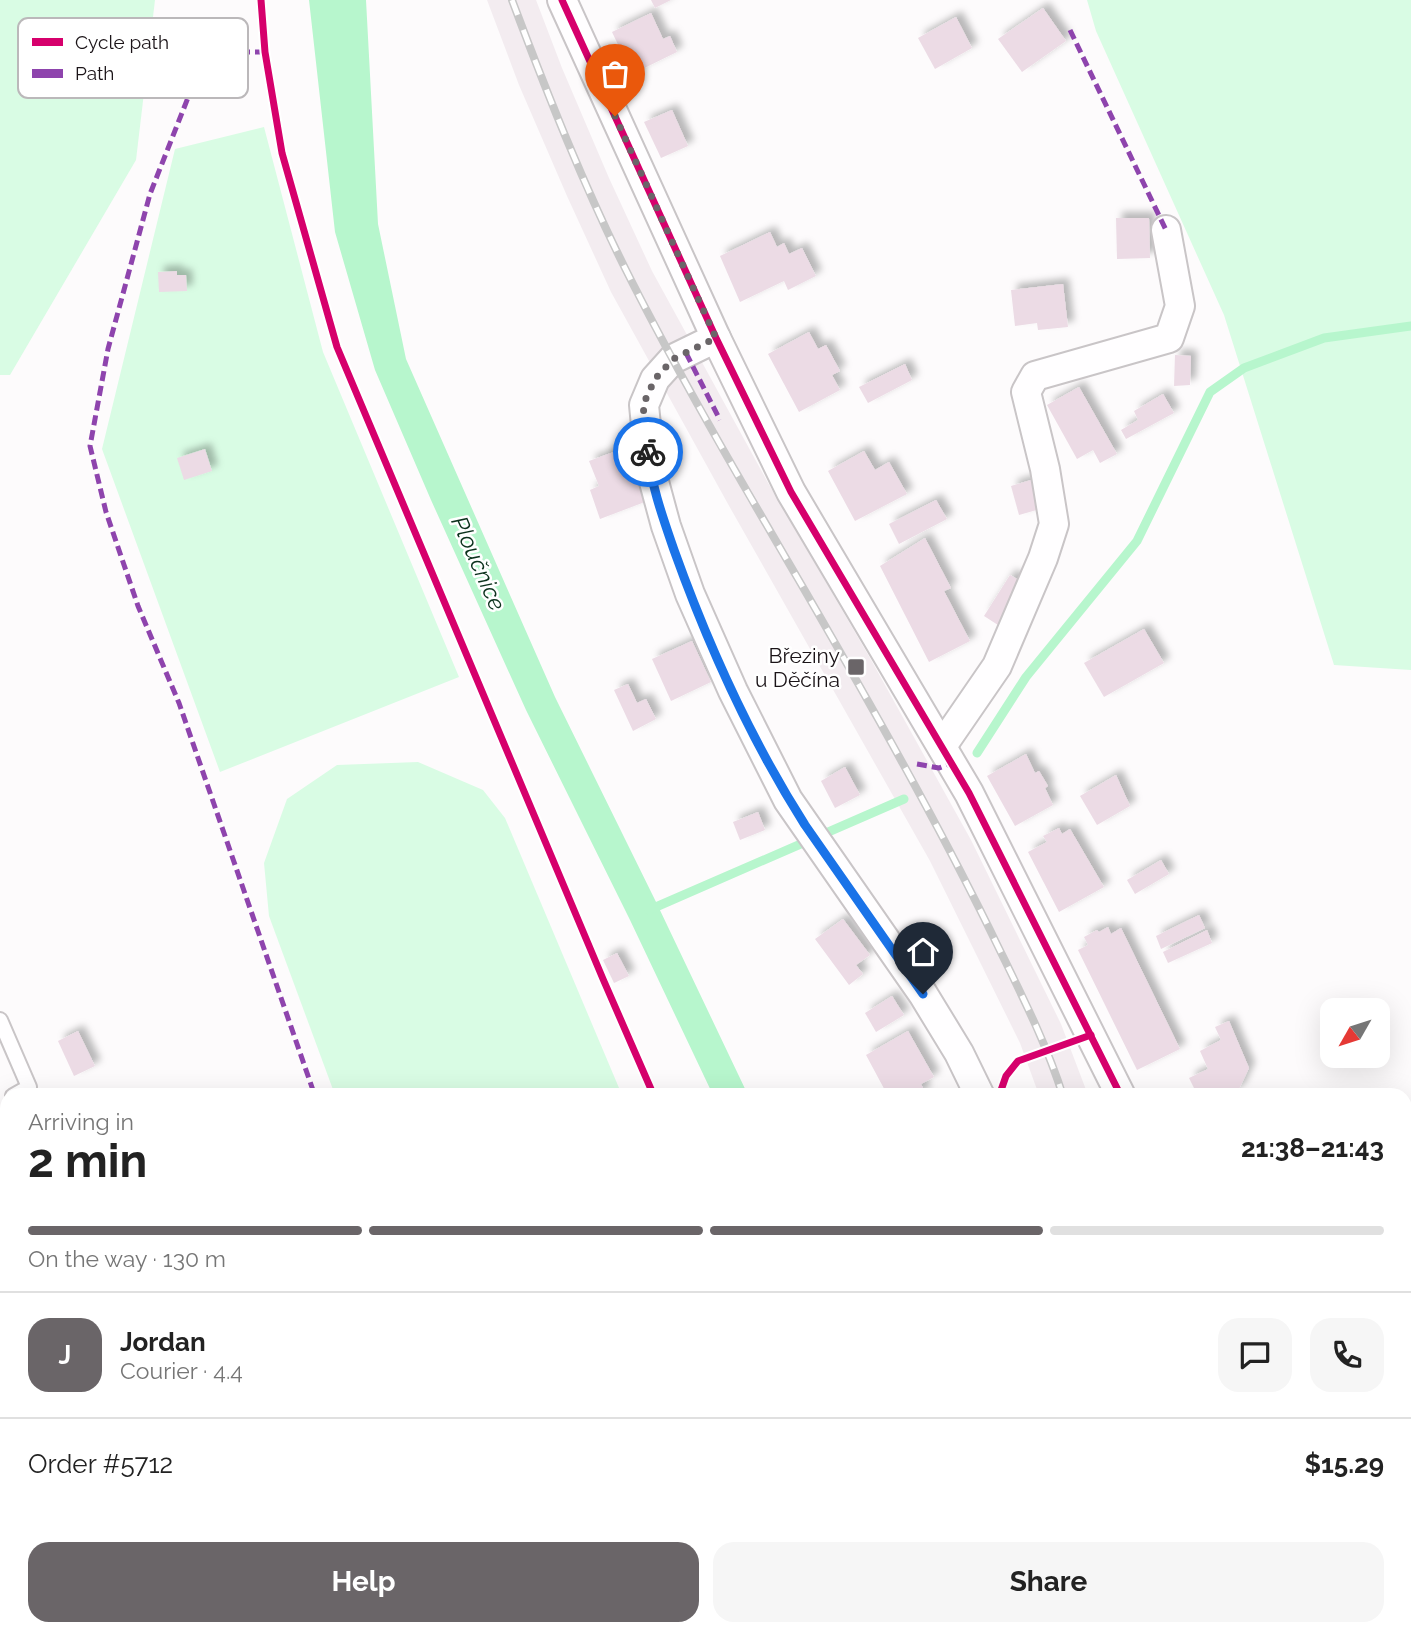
<!DOCTYPE html>
<html lang="en">
<head>
<meta charset="utf-8">
<style>
  :root { --surface:#fff; --page:#f6f6f6; --text:#222; --muted:#767676; --line:#e0e0e0; --accent:#6a6568 }
  body { margin:0; font-family:Raleway,sans-serif; background:var(--page); color:var(--text); height:100vh; display:flex; flex-direction:column; font-size:26px; white-space:nowrap }
  * { box-sizing:border-box; margin:0 }
  p { font-size:23px; color:var(--muted) }
  .icon { flex:none; width:38px; height:38px; fill:none; stroke:currentColor; stroke-width:2; stroke-linecap:round; stroke-linejoin:round }
  .map { position:relative; flex:1; overflow:hidden }
  .sheet { position:absolute; left:0px; top:1088px; width:1412px; height:548px; display:flex; flex-direction:column; background:var(--surface); border-radius:21px 21px 0 0; box-shadow:0 7px 28px #0002 }
  .sheet>* { flex:none }
  .needle { width:46px; rotate:231deg }
  .controls { position:absolute; left:1320px; top:998px; display:grid; gap:14px }
  .controls a { display:grid; place-items:center; width:70px; height:70px; border-radius:14px; background:var(--surface); box-shadow:0 7px 28px #0002; font-size:35px }
  .pin { position:absolute; display:grid; place-items:center; width:60px; height:60px; color:#fff; margin:-72px -30px; border-radius:50% 50% 50% 0; rotate:-45deg; box-shadow:0 0 7px #0007 }
  .pin .icon { rotate:45deg }
  .courier { position:absolute; display:grid; place-items:center; width:70px; height:70px; margin:-35px; border:5px solid #1a73e8; border-radius:50%; background:#fff; color:#222; box-shadow:0 2px 9px #0007 }
  .overview em { font-style:normal; font-weight:700 }
  .overview div { display:flex; flex-direction:column-reverse }
  .overview { display:flex; align-items:center; justify-content:space-between; height:119px; padding:0 28px }
  h1 { font-size:46px; font-weight:700; line-height:52px }
  .bar { display:grid; grid-template-columns:repeat(4,1fr); gap:10px 7px; align-content:center; height:84px; padding:0 28px }
  .bar i { height:9px; border-radius:5px; background:var(--line) }
  .bar .on { background:var(--accent) }
  .bar p { grid-column:span 4 }
  .line { display:flex; align-items:center; gap:18px; padding:0 28px; border-top:2px solid var(--line) }
  .line div { flex:1 }
  .round { display:grid; place-items:center; flex:none; width:74px; height:74px; border-radius:21px; background:var(--page) }
  .action { display:flex; gap:14px; margin-top:auto; padding:14px 28px }
  .action a { flex:1; height:80px; border-radius:21px; background:var(--accent); color:#fff; font-size:28px; font-weight:700; line-height:80px; text-align:center }
  .action a+a { background:var(--page); color:var(--text) }
  .map>svg:first-child { display:block }
  .built { fill:#f3ecf0 }
  .green { fill:#d9fce4 }
  .water { fill:#b7f6cd }
  .lines { fill:none; stroke-linecap:round; stroke-linejoin:round }
  .stream { stroke:#b7f6cd; stroke-width:9 }
  .building { fill:#ecdbe5; filter:url(#shadow) }
  .service-casing { stroke:#c9c5c7; stroke-width:18 }
  .minor-casing { stroke:#c9c5c7; stroke-width:32 }
  .service { stroke:#fffeff; stroke-width:14 }
  .minor { stroke:#fffeff; stroke-width:28 }
  .rail-casing { stroke:#c7c7c7; stroke-width:8 }
  .rail { stroke:#fff; stroke-width:5; stroke-dasharray:16; stroke-linecap:butt }
  .quiet { stroke:#8e44ad; stroke-width:5; stroke-dasharray:10 5; stroke-linecap:butt }
  .cycleway-casing { stroke:#fff; stroke-width:11 }
  .cycleway { stroke:#d6006c; stroke-width:7 }
  .done { stroke:#6a6568; stroke-width:7; stroke-dasharray:0 12.6 }
  .route { stroke:#1a73e8; stroke-width:9 }
  .poi-dot { fill:#6a6568; stroke:#fff; stroke-width:2.5 }
  .labels { text-anchor:middle; dominant-baseline:central; stroke-width:5; stroke-linejoin:round; paint-order:stroke }
  .poi-label { font-size:21px; fill:#1b1418; stroke:#fff; text-anchor:end }
  .water-label { font-size:23px; font-style:italic; fill:#0b321c; stroke:#fff }
  .key { fill:#fff; stroke:#bbb8ba; stroke-width:2 }
  .key-label { font-size:19px; fill:#1b1418 }
</style>
</head>
<body>
<div class="map">
<svg width="1411" height="1635" viewBox="0 0 1411 1635">
  <defs>
    <filter id="shadow"><feDropShadow dx="6" dy="-6" stdDeviation="3.5" flood-color="#0004"/></filter>
  </defs>
  <rect width="100%" height="100%" fill="#fdfbfc"/>
  <g class="built">
    <path d="M487,0h49l26,68 47,110 43,93 115,210 103,177 101,182 90,184 27,71h-49l-19,-52 -90,-182 -202,-357 -117,-212 -44,-96 -48,-111z"/>
    <path d="M1171,1629h47v6h-46z"/>
  </g>
  <g class="green">
    <path d="M0,0h155l-19,160 -126,215h-10z"/>
    <path d="M1087,0h324v670l-77,-5 -110,-350 -128,-284z"/>
    <path d="M264,127l59,225 136,325 -239,95 -118,-323 73,-300z"/>
    <path d="M418,762l65,28 22,28 117,277h-287l-66,-179 -5,-53 23,-64 50,-34z"/>
  </g>
  <g class="water">
    <path d="M309,0h57l12,224 28,135 149,338 103,209 90,189h-35l-83,-175 -104,-210 -95,-210 -56,-130 -40,-138z"/>
    <path d="M917,1629h33l1,6h-33z"/>
  </g>
  <g class="lines">
    <g class="stream">
      <path d="M977,753l49,-76 111,-136 73,-149 34,-24 80,-30 87,-12"/>
      <path d="M649,910l255,-111"/>
    </g>
  </g>
  <g class="building">
    <path d="M651,0h20l-16,8z"/>
    <path d="M1043,8l23,33 -44,31 -24,-33z"/>
    <path d="M651,13l12,26 7,-3 7,16 -45,22 -20,-42z"/>
    <path d="M956,17l16,31 -37,21 -17,-31z"/>
    <path d="M672,110l16,36 -27,12 -17,-36z"/>
    <path d="M1116,218h33l1,40 -33,1z"/>
    <path d="M770,232l7,15 7,-4 5,11 13,-6 14,28 -28,14 -4,-9 -44,21 -20,-46z"/>
    <path d="M177,271v4h9l1,16 -28,1 -1,-20z"/>
    <path d="M1063,284l5,43 -30,3 -1,-7 -22,3 -4,-36z"/>
    <path d="M809,332l9,17 8,-4 14,26 -8,4 8,15 -41,22 -31,-58z"/>
    <path d="M1175,355l16,1 -1,29 -16,1z"/>
    <path d="M905,364l7,16 -44,23 -9,-16z"/>
    <path d="M1079,387l38,67 -17,9 -7,-13 -16,9 -30,-54z"/>
    <path d="M1163,394l11,19 -48,26 -5,-9 17,-10 -4,-9z"/>
    <path d="M630,446l20,54 -50,19 -10,-29 9,-4 -10,-25z"/>
    <path d="M205,449l7,22 -28,9 -7,-22z"/>
    <path d="M864,451l11,19 14,-8 18,32 -52,27 -27,-50z"/>
    <path d="M1031,480l9,29 -21,6 -8,-29z"/>
    <path d="M936,500l11,19 -48,25 -10,-20z"/>
    <path d="M925,538l26,50 -7,3 26,50 -41,21 -49,-96z"/>
    <path d="M1010,575l14,8 -26,42 -14,-9z"/>
    <path d="M1144,629l20,34 -60,34 -20,-34z"/>
    <path d="M692,641l19,41 -40,19 -19,-42z"/>
    <path d="M628,684l9,19 9,-4 10,20 -23,12 -19,-41z"/>
    <path d="M1026,754l9,19 4,-2 9,15 -3,2 8,17 -38,21 -28,-50z"/>
    <path d="M845,767l15,28 -25,13 -14,-27z"/>
    <path d="M1116,775l14,31 -33,19 -17,-29z"/>
    <path d="M758,812l7,18 -25,10 -7,-18z"/>
    <path d="M1059,828l3,6 8,-5 34,58 -45,25 -31,-60 19,-10 -4,-6z"/>
    <path d="M1161,860l8,14 -34,20 -8,-14z"/>
    <path d="M1199,915l6,13 -44,21 -5,-13z"/>
    <path d="M843,919l27,36 -14,10 7,9 -14,11 -34,-46z"/>
    <path d="M1108,927l3,7 10,-6 59,121 -43,21 -59,-120 10,-5 -4,-8 13,-7 2,2z"/>
    <path d="M1207,930l5,13 -44,20 -5,-11z"/>
    <path d="M617,953l12,23 -15,7 -11,-23z"/>
    <path d="M892,996l12,19 -28,17 -11,-19z"/>
    <path d="M1229,1021l20,47 -10,21 -12,7h-29l-9,-18 19,-9 -8,-18 21,-11 -6,-13z"/>
    <path d="M78,1031l17,35 -21,10 -16,-35z"/>
    <path d="M908,1031l26,46 -13,7 4,8 -7,4h-30l-22,-41z"/>
    <path d="M1405,1295l6,3v20l-6,9z"/>
    <path d="M0,1378l7,6v52l-7,7z"/>
    <path d="M1411,1447v69l-6,2v-70z"/>
    <path d="M221,1629h137l1,6h-138z"/>
    <path d="M437,1629h53v6h-52z"/>
    <path d="M667,1629h53v2l-53,4z"/>
    <path d="M1044,1629h54l2,6h-54z"/>
    <path d="M1309,1629h44l1,6h-44z"/>
    <path d="M1364,1629h28v1l-15,5h-11z"/>
  </g>
  <g class="lines">
    <defs>
      <g id="service">
        <path d="M0,1020l29,67 -16,9"/>
        <path d="M617,1629l9,6"/>
        <path d="M562,1635l4,-6"/>
      </g>
      <g id="minor">
        <path d="M562,0l154,338 75,154 178,301 152,303"/>
        <path d="M716,338l-43,21 -18,20 -11,26 6,62 16,59 24,68 43,97 55,109 135,194 36,59 21,43"/>
        <path d="M942,746l55,-80 46,-108 11,-34 -9,-55 -19,-77 9,-16 134,-38 11,-32 -14,-76"/>
        <path d="M0,1177l7,17"/>
        <path d="M1405,1366l6,-10"/>
        <path d="M0,1523l7,1"/>
        <path d="M175,1629l2,6"/>
        <path d="M1264,1629l1,6"/>
        <path d="M880,1635l19,-6"/>
      </g>
    </defs>
    <use href="#service" class="service-casing"/>
    <use href="#minor" class="minor-casing"/>
    <use href="#service" class="service"/>
    <use href="#minor" class="minor"/>
    <defs>
      <g id="rail">
        <path d="M512,0c36,96 74,192 121,284 54,106 115,209 175,312 64,111 127,222 183,336 26,54 54,107 72,164"/>
        <path d="M1194,1629l1,6"/>
      </g>
    </defs>
    <use href="#rail" class="rail-casing"/>
    <use href="#rail" class="rail"/>
    <g class="quiet">
      <path d="M1070,30l96,200"/>
      <path d="M265,52h-30l-28,5 -14,28 -43,109 -42,155 -18,97 16,66 32,94 41,97 136,393"/>
      <path d="M686,353l34,67"/>
      <path d="M917,764l22,4 13,-5"/>
      <path d="M628,1629v6"/>
      <path d="M1140,1629l1,6"/>
    </g>
    <defs>
      <g id="cycleway">
        <path d="M261,0l4,52 17,101 55,194 266,632 51,117"/>
        <path d="M562,0l154,338 75,154 178,301 152,303"/>
        <path d="M999,1096l7,-20 12,-15 73,-26"/>
      </g>
    </defs>
    <use href="#cycleway" class="cycleway-casing"/>
    <use href="#cycleway" class="cycleway"/>
  </g>
  <g class="lines">
    <path class="done" d="M615,116l101,222 -43,21 -18,20 -12,26 5,47"/>
    <path class="route" d="M648,452c3,33 15,66 26,98 34,95 77,190 131,275l118,169"/>
  </g>
  <rect class="poi-dot" x="847" y="658" width="18" height="18" rx="3.5"/>
  <g class="labels">
    <g class="poi-label">
      <text x="840" y="655">Březiny<tspan x="840" dy="24">u Děčína</tspan></text>
    </g>
    <g class="water-label">
      <text transform="translate(479 563) rotate(66)">Ploučnice</text>
    </g>
  </g>
  <rect x="18" y="18" width="230" height="80" rx="10" class="key"/>
  <rect x="32" y="38" width="31" height="8" fill="#d6006c"/>
  <rect x="32" y="69" width="31" height="9" fill="#8e44ad"/>
  <g class="key-label">
    <text x="75" y="49">Cycle path</text>
    <text x="75" y="80">Path</text>
  </g>
</svg>
<div class="controls">
<a><svg class="needle" viewBox="-14 -14 28 28"><path d="M0-13l5 13h-10z" fill="#e53935"/><path d="M0 13l5-13h-10z" fill="#767676"/></svg></a>
</div>
<div class="pin" style="left:615px;top:116px;background:#ea580c"><svg class="icon" aria-label="bag" viewBox="0 0 24 24"><path d="M5 8h14l-1 12H6zM9 8a3 3 0 0 1 6 0"/></svg></div>
<div class="pin" style="left:923px;top:994px;background:#1f2937"><svg class="icon" aria-label="home" viewBox="0 0 24 24"><path d="M3 11l9-7 9 7M6 9v11h12V9"/></svg></div>
<div class="courier" style="left:648px;top:452px"><svg class="icon" aria-label="bike" viewBox="0 0 24 24"><circle cx="6" cy="16" r="4"/><circle cx="18" cy="16" r="4"/><path d="M6 16l4-8h5l3 8M10 8l3 8H6M13 5h3"/></svg></div>
<section class="sheet">
<div class="overview"><div><h1>2 min</h1><p>Arriving in</p></div><em>21:38–21:43</em></div>
<div class="bar"><i class="on"></i><i class="on"></i><i class="on"></i><i></i><p>On the way · 130 m</p></div>
<div class="line" style="height:126px"><b class="round" style="background:var(--accent);color:#fff">J</b><div><b>Jordan</b><p>Courier · 4.4</p></div><a class="round"><svg class="icon" aria-label="chat" viewBox="0 0 24 24"><path d="M4 5h16v11H9l-5 4z"/></svg></a><a class="round"><svg class="icon" aria-label="phone" viewBox="0 0 24 24"><path d="M5 4h4l2 5-3 2q2 4 5 5l2-3 5 2v4C11 20 4 13 5 4z"/></svg></a></div>
<div class="line" style="height:91px"><div>Order #5712</div><b>$15.29</b></div>
<div class="action"><a>Help</a><a>Share</a></div>
</section>
</div>
</body>
</html>
